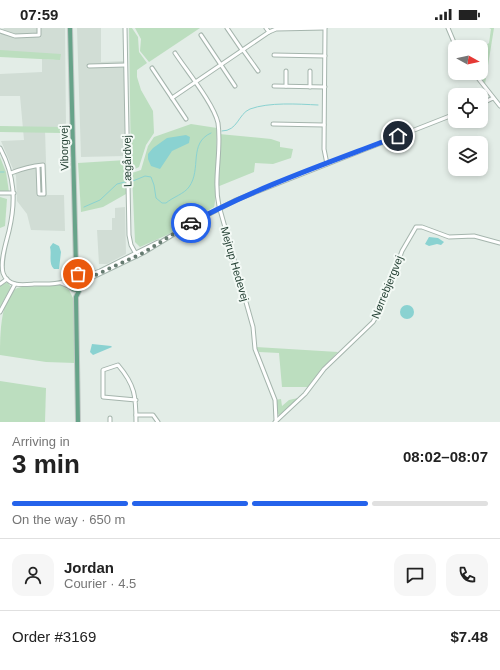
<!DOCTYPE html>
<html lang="en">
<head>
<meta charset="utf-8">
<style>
  :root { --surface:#fff; --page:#f6f6f6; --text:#222; --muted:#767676; --line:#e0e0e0; --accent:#2563eb }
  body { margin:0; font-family:Arial,sans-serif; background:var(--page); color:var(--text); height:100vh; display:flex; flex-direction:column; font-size:15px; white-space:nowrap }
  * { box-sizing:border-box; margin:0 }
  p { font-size:13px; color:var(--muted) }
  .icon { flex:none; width:22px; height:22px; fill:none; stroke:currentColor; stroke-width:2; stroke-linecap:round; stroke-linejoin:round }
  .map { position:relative; height:394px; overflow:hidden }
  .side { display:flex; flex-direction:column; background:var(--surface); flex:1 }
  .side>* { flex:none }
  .needle { width:26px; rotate:98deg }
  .buttons { position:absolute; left:448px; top:12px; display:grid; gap:8px }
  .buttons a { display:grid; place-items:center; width:40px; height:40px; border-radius:8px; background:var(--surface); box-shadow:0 2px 6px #0003; font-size:20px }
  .pin { position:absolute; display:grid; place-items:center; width:34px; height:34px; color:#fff; margin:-17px; border:2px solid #fff; border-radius:50%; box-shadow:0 1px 4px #0007 }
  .courier { position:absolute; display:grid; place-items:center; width:40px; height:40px; margin:-20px; border:3px solid #2563eb; border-radius:50%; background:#fff; color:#222; box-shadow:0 1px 5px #0007 }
  .headline em { font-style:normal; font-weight:600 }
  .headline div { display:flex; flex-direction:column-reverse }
  .headline { display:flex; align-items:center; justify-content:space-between; height:68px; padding:0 12px }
  h1 { font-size:26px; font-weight:600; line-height:30px }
  .bar { display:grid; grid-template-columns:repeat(4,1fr); gap:6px 4px; align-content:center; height:48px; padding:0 12px }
  .bar i { height:5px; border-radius:3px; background:var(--line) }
  .bar .on { background:var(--accent) }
  .bar p { grid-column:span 4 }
  .line { display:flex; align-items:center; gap:10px; padding:0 12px; border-top:1px solid var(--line) }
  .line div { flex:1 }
  .round { display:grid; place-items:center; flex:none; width:42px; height:42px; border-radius:12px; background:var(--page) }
  .status { display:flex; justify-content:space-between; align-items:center; height:28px; padding:0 20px; background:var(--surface); direction:ltr }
  .status svg { height:11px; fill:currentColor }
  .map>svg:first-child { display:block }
  .built { fill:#d1ddd5 }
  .green { fill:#bcdebf }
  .water { fill:#8ad2d1 }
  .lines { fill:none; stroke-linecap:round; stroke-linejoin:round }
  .stream { stroke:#8ad2d1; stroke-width:1 }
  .minor-casing { stroke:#a5b5ad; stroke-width:5 }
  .major-casing { stroke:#c1c9c6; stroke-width:6 }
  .minor { stroke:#fff; stroke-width:3 }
  .major { stroke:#67a389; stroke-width:4 }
  .done { stroke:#667c71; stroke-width:4; stroke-dasharray:0 7.2 }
  .route { stroke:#2563eb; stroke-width:5 }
  .labels { text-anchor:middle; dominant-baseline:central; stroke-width:4; stroke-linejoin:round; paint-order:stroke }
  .street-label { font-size:11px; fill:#223f32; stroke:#f3f9f5 }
</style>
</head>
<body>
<div class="status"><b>07:59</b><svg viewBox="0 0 49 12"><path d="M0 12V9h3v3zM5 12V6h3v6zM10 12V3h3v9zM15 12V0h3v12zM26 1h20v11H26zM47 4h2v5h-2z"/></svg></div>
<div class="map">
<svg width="500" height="394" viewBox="0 0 500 394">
  <rect width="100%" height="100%" fill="#e3ede7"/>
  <g class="built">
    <path d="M4,0h61l1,100 -21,1 2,66h17l1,36 -34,-1 -4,-16 -10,-13 -1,-25 -15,-35 23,-1 -4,-44h-20v-22l42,-2v-13l18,1 -60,-9v-16z"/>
    <path d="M77,0h24v34l23,-1 1,95 -44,1z"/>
    <path d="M125,179l1,47 -19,10h-8l-2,-34h15v-12h3v-10z"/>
  </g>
  <g class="green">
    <path d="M129,0h3l6,9 1,15 8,11 -10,7v7l4,13 12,21 1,22 -8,12 -7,22 -8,4z"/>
    <path d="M135,0h65l-51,34 -9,-11 1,-12z"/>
    <path d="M489,0h5l-9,56 -8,-11h4v-24l8,-6 2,-14z"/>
    <path d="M0,22l61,4 -1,6 -60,-3z"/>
    <path d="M191,96l26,4c-1,11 0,74 -3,79l-47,28 -27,12 -5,-5 -3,-69 9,-3 7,-24 6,-9z"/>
    <path d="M0,98l63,1 -1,6 -62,-1z"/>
    <path d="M219,106l52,5 9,3v5l13,2 -2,9 -18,6 -18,-1 -1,9 -37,15z"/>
    <path d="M0,129l6,15 3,20h-9z"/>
    <path d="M126,132v34l-23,13 -22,5 -3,-49z"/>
    <path d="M0,169l7,2 -2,27 -5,2z"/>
    <path d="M5,255h3l3,4 -11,20v-21z"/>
    <path d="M60,257l9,5 5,10 1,63 -29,-1 -46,-7c0,-18 0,-65 21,-68z"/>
    <path d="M256,319l82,5 -17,17 -13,18h-26l-3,-34 -20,-1z"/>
    <path d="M0,353l46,7 -1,34h-45z"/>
    <path d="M298,370l1,2 -20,15 -2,-2 -2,-13 6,-1 1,7 7,-6z"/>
  </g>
  <g class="water">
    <path d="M186,107l4,2 -1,6 -17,8 -12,18 -9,-3 -3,-7v-5l5,-6 14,-10z"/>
    <path d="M429,209l9,1 6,4 -3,3 -4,-1 -8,2 -4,-2z"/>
    <path d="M53,215l6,3 2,6 -2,17h-5c-6,-6 -2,-15 -4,-22z"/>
    <circle cx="407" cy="284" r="7"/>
    <path d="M92,316l19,2 1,1 -19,8 -3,-3z"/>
  </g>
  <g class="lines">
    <g class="stream">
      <path d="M222,103c16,0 16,-17 28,-22 19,-7 48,-5 68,-4"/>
      <path d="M0,144h4"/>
      <path d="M133,153l12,-5 6,1 3,8 2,13 6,5h4c7,-6 18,-9 23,-16 13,-18 -1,-44 22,-54"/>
      <path d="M84,179l16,-7 17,-16 8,-2"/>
    </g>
    <defs>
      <g id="minor">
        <path d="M125,0l4,207 2,10 6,11"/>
        <path d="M227,0l15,22"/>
        <path d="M448,0l8,19"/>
        <path d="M325,1l-1,120 3,15"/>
        <path d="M0,3l15,5 24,-1v-7"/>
        <path d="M269,4l7,-3 49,-1"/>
        <path d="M201,7l34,51"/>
        <path d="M243,22l15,21"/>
        <path d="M175,25c11,17 39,51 43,70 4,28 -5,56 1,83l34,121 2,22 20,51 1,20"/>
        <path d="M274,27l51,1"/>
        <path d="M89,38l36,-1"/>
        <path d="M152,40l34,51"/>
        <path d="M474,45l26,33"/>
        <path d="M274,58l51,1"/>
        <path d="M286,58v-15"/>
        <path d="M310,59v-16"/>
        <path d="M172,70l97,-66 -3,-4"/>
        <path d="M481,76l12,-6"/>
        <path d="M273,96l51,1"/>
        <path d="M0,120c15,28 16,53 9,83 -3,12 -9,30 -6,42 5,14 19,12 31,11 12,0 26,1 36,-5"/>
        <path d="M11,145c10,-4 21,-7 32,-8l1,29h-5l-1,-28"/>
        <path d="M0,165h14"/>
        <path d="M81,250l19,-7 58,-29"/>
        <path d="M61,255l9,4"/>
        <path d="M0,256l7,-5"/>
        <path d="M83,256l6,-5 54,-26 49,-30 44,-23 219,-86"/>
        <path d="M0,284l15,-28"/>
        <path d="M136,372l-33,-3v-27l15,-5c17,20 18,31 18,57"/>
        <path d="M136,387h17l5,7"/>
        <path d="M110,394v-4"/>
        <path d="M275,394l30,-28 19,-25 49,-47 8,-14 21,-57 14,-24h6l27,10 25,-1 26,7"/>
      </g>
      <g id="major">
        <path d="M70,0l6,239 -4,10"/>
        <circle cx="76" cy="255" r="7"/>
        <path d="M78,394l-2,-125 4,-8"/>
      </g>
    </defs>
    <use href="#minor" class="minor-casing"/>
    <use href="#major" class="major-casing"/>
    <use href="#minor" class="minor"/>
    <use href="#major" class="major"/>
  </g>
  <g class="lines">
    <path class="done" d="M78,246l-2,-7 -4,10 5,-1 4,2 2,6 6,-6 54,-25 48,-30"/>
    <path class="route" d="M191,195c66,-36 137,-60 207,-87"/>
  </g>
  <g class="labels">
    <g class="street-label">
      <text transform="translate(64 120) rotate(-91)">Viborgvej</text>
      <text transform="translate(127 133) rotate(-91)">Lægårdvej</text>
      <text transform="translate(235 236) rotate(74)">Mejrup Hedevej</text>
      <text transform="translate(387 259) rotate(-68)">Nørrebjergvej</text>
    </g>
  </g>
</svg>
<div class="buttons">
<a><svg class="needle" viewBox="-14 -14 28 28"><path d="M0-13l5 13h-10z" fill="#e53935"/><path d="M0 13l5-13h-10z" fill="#767676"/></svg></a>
<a><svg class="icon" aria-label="locate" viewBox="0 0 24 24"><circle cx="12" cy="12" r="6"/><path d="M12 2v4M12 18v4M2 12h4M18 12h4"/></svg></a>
<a><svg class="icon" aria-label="layers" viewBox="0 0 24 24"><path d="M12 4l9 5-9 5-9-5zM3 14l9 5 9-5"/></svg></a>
</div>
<div class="pin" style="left:78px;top:246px;background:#ea580c"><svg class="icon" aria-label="bag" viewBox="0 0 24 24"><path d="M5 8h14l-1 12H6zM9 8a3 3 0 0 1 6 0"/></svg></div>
<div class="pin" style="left:398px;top:108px;background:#1f2937"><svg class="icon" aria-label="home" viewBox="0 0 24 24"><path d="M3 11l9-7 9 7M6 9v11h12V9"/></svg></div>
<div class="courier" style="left:191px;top:195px"><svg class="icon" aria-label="car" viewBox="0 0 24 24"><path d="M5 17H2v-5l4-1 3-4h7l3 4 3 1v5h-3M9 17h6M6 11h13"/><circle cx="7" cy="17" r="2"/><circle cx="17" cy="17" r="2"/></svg></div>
</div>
<section class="side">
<div class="headline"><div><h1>3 min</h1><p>Arriving in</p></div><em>08:02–08:07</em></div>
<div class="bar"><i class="on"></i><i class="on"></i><i class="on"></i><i></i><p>On the way · 650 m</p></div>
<div class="line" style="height:72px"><a class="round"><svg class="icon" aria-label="person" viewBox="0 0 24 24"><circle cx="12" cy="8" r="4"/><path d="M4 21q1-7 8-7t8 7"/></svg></a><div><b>Jordan</b><p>Courier · 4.5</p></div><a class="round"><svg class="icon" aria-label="chat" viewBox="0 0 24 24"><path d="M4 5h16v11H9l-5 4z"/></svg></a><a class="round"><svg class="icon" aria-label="phone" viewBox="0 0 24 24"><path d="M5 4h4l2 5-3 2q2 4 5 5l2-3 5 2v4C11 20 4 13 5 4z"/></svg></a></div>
<div class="line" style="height:52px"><div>Order #3169</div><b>$7.48</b></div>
</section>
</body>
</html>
